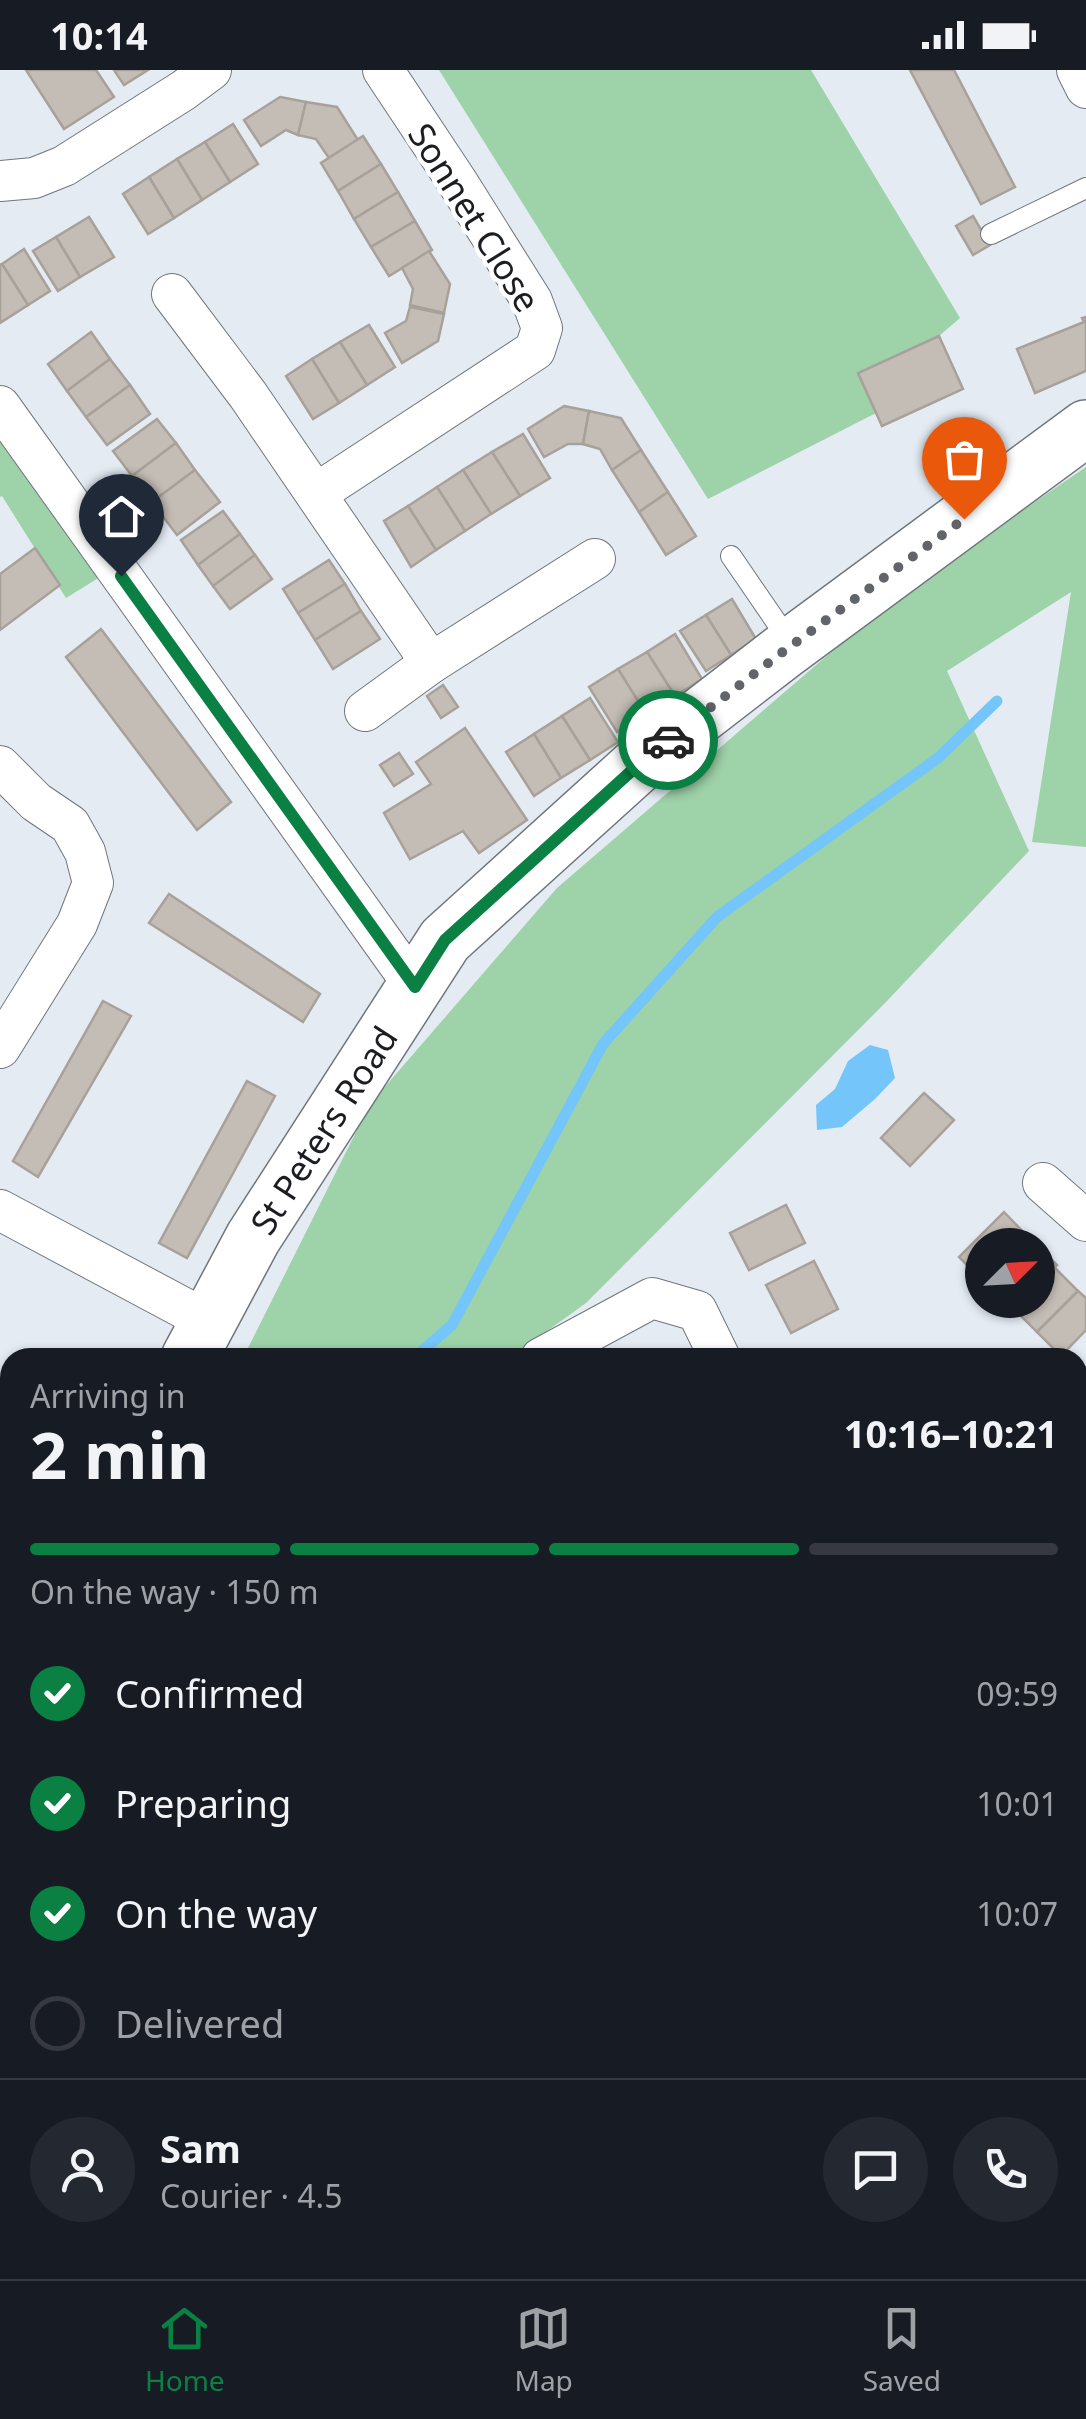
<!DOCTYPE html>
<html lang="en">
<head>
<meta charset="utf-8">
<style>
  :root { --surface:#171b24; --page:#242831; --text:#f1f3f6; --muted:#9ea1a6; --line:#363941; --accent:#0b8043 }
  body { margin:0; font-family:"Noto Sans",sans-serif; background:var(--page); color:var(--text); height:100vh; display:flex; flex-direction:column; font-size:38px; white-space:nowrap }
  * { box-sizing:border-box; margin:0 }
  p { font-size:32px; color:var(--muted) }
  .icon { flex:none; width:55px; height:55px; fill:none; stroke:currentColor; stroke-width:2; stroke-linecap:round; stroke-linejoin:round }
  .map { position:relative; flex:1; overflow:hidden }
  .side { position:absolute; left:0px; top:1278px; width:1088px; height:932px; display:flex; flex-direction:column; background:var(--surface); border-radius:30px 30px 0 0; box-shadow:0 2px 8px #0004 }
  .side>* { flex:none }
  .needle { width:65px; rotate:66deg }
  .fabs { position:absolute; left:965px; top:1158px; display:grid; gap:20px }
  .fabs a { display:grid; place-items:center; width:90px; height:90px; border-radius:50%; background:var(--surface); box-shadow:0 2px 8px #0004; font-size:50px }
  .pin { position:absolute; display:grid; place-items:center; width:85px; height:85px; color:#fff; margin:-102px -42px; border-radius:50% 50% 50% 0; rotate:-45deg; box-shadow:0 0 10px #0007 }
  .pin .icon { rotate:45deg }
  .courier { position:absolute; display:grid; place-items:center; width:100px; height:100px; margin:-50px; border:8px solid #0b8043; border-radius:50%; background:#fff; color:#222; box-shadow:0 2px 12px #0007 }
  .head em { font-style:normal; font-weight:700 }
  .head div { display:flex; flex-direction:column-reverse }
  .head { display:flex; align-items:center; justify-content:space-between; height:170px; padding:0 30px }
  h1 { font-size:65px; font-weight:700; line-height:75px }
  .bar { display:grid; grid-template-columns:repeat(4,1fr); gap:15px 10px; align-content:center; height:120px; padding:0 30px }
  .bar i { height:12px; border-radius:8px; background:var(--line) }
  .bar .active { background:var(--accent) }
  .bar p { grid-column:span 4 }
  .line { display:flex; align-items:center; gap:25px; padding:0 30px; border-top:2px solid var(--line) }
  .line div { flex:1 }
  .round { display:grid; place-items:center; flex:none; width:105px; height:105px; border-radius:52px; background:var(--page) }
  ol { padding:0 30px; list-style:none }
  li { display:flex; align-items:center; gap:30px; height:110px }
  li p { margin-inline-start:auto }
  li .icon { padding:10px; border-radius:50%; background:var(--accent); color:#fff; stroke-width:4 }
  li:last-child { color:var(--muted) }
  li i { width:55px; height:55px; border:5px solid var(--line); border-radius:50% }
  .status { display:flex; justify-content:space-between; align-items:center; height:70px; padding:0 50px; background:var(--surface); direction:ltr }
  .status svg { height:28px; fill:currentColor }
  .menu { display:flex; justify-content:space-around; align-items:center; height:140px; border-top:2px solid var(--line); background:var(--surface); font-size:28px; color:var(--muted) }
  .menu a { display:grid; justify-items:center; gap:5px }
  .menu .active { color:var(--accent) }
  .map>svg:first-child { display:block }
  .green { fill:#9ed2a9 }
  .water { fill:#74c5f9 }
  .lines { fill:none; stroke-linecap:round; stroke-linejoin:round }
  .stream { stroke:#74c5f9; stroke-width:11 }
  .building { fill:#c4bdb6; stroke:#a8a19a; stroke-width:2.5 }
  .lane-casing { stroke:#70767d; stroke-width:22 }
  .street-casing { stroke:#70767d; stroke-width:42 }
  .secondary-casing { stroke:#70767d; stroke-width:58 }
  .lane { stroke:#fff; stroke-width:20 }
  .street { stroke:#fff; stroke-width:40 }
  .secondary { stroke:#fff; stroke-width:55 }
  .done { stroke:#61656a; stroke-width:10; stroke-dasharray:0 18 }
  .route { stroke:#0b8043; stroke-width:12 }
  .labels { text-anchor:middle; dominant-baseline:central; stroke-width:9; stroke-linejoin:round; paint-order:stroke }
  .street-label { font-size:35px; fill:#1b1d20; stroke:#fff }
</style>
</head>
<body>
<div class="status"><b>10:14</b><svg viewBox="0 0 49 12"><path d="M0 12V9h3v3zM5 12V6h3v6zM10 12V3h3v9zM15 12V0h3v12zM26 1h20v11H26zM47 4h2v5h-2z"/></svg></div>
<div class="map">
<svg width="1086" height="2209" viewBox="0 0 1086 2209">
  <rect width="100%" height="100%" fill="#e4ebf3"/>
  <g class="green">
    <path d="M439,0h372l149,248 -21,18 -81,37 18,40 -168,86z"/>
    <path d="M0,371l100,136 -34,21 -64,-102 -2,1z"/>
    <path d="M1086,397v380l-54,-5 39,-250 -124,79 82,180 -143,151 -300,301 -75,54 -268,1 127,-254 187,-216 337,-290z"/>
  </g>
  <path class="water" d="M870,975l18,5 7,28 -20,21 -33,28 -25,3 -1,-25 19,-16 13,-28z"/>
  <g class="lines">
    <path class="stream" d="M414,1288l38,-33 151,-281 114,-127 221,-159 59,-57"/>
  </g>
  <g class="building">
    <path d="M26,0h70l18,27 -50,32z"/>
    <path d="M114,0h34l-24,15z"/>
    <path d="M910,0h44l61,117 -34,17z"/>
    <path d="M280,27l26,5 -8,33 -12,-5 -25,16 -17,-26z"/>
    <path d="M306,32l31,5 21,33 -29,18 -13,-19 -18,-4z"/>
    <path d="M233,54l25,40 -28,18 -25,-40z"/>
    <path d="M363,66l18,28 -43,27 -17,-28z"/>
    <path d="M205,72l25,40 -28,18 -25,-41z"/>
    <path d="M177,89l25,41 -28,18 -25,-41z"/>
    <path d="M381,94l17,28 -44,27 -16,-28z"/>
    <path d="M149,107l25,41 -26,16 -25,-40z"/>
    <path d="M398,122l17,29 -44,26 -17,-28z"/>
    <path d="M973,146l17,29 -17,10 -17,-29z"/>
    <path d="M89,147l25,40 -34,20 -24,-40z"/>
    <path d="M415,151l17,29 -43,26 -18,-29z"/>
    <path d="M56,167l24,40 -22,14 -25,-40z"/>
    <path d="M24,179l26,42 -22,14 -26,-41z"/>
    <path d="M429,181l21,33 -6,29 -34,-8 3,-16 -11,-21z"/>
    <path d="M2,194l26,41 -28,18v-58z"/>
    <path d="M410,237l34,7 -6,27 -36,22 -17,-30 21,-12z"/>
    <path d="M1086,247v54l-51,22 -18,-44 67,-27 -2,-4z"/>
    <path d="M369,255l26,42 -28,18 -27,-43z"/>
    <path d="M91,262l19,27 -43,32 -19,-27z"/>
    <path d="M939,266l24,53 -81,37 -24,-53z"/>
    <path d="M340,272l27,43 -28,18 -27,-44z"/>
    <path d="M110,289l20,26 -44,32 -19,-26z"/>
    <path d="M312,289l27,44 -26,16 -27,-43z"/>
    <path d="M130,315l20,29 -43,31 -21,-28z"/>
    <path d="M564,336l25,5 -6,33h-15l-24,13 -16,-28z"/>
    <path d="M589,341l32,7 20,32 -29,20 -12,-21 -17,-5z"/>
    <path d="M157,349l19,24 -44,33 -19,-25z"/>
    <path d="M523,364l27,44 -30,18 -28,-44z"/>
    <path d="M176,373l19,27 -43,32 -20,-26z"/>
    <path d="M641,380l27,42 -29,20 -27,-42z"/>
    <path d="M492,382l28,44 -29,18 -28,-44z"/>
    <path d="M195,400l25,32 -43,33 -25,-33z"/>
    <path d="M463,400l28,44 -26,17 -28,-44z"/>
    <path d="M437,417l28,44 -29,19 -28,-44z"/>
    <path d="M668,422l28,44 -30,19 -27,-43z"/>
    <path d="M408,436l28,44 -25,17 -27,-46z"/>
    <path d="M223,441l17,23 -42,31 -17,-25z"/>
    <path d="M240,464l15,21 -42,31 -15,-21z"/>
    <path d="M35,478l25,37 -60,45v-56z"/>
    <path d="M255,485l17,24 -42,30 -17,-23z"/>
    <path d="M329,490l16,24 -47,29 -15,-24z"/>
    <path d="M345,514l16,27 -46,29 -17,-27z"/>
    <path d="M732,529l24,40 -25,16 -25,-40z"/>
    <path d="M361,541l19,28 -47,30 -18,-29z"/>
    <path d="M706,545l25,40 -25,16 -26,-40z"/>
    <path d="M101,559l130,173 -34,28 -131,-173z"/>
    <path d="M675,564l27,45 -27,17 -28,-44z"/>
    <path d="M647,582l28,44 -29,18 -28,-45z"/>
    <path d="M618,599l28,45 -29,18 -28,-45z"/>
    <path d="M443,615l15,22 -17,11 -14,-22z"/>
    <path d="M590,628l28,44 -28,18 -28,-44z"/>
    <path d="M562,646l28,44 -29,18 -27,-44z"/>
    <path d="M465,658l62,92 -48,33 -16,-22 -53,28 -26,-46 47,-29 -15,-22z"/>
    <path d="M534,664l27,44 -27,18 -28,-44z"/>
    <path d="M399,683l14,21 -19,12 -14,-21z"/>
    <path d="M169,824l151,100 -17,28 -154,-99z"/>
    <path d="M103,931l28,15 -93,161 -25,-16z"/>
    <path d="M247,1011l28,15 -88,162 -28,-15z"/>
    <path d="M924,1023l30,27 -44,46 -29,-28z"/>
    <path d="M786,1135l19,38 -56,27 -19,-37z"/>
    <path d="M1004,1142l27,28 -5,5h-44v35l-23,-23z"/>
    <path d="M1038,1176l19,19 -19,20z"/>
    <path d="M814,1191l24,48 -47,24 -25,-48z"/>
    <path d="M1055,1198l23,23 -41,41 -23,-23 9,-9h15v-15z"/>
    <path d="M1078,1221l8,7v32l-25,26 -24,-24z"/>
    <path d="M10,1418v64l-10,18v-64z"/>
    <path d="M1086,1450v57l-8,4v-56z"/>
    <path d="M1086,1869v45l-8,1v-45z"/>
    <path d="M1078,2173l8,3 -1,33h-21l-13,-5 2,-4h25z"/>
    <path d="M532,2200h53l6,5 -3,4h-63z"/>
    <path d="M790,2200h64l-11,9h-50l-5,-7z"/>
    <path d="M868,2200h41l6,9h-40z"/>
  </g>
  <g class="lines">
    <defs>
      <g id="lane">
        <path d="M991,164l95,-46"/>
        <path d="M731,486l61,89"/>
      </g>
      <g id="street">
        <path d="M1077,0l9,18"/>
        <path d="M0,111l34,-3 30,-12 120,-76 27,-20"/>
        <path d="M172,224l76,101 183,268 -66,48"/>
        <path d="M0,336l415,581"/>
        <path d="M317,423l218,-143 7,-22 -10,-27 -76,-121 -73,-110"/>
        <path d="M431,593l164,-104"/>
        <path d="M0,696l36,36 34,23 15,27 8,31 -16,41 -77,124"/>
        <path d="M1043,1113l43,38"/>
        <path d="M0,1140l208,111"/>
        <path d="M541,1288l111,-60 45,13 23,47"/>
        <path d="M1078,1437l8,-4"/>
        <path d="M1078,1686l8,18"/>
        <path d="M1078,1937l8,-1"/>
        <path d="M1078,2121l8,4"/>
        <path d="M0,2146l10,2"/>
        <path d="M612,2209l5,-9"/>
        <path d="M723,2209l5,-9"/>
      </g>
      <g id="secondary">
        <path id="s1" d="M189,1288l64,-120 192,-298 203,-184 136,-105 302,-223"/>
        <path d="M0,1678l10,-22"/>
      </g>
    </defs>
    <use href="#lane" class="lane-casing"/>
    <use href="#street" class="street-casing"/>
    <use href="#secondary" class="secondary-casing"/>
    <use href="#lane" class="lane"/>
    <use href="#street" class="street"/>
    <use href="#secondary" class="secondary"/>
  </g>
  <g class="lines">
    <path class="done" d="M668,670l116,-89 180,-132"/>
    <path class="route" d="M121,506l294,411 30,-47 203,-184 20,-16"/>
  </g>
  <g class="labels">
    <g class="street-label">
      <text transform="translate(475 147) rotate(58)">Sonnet Close</text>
      <text stroke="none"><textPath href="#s1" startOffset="265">St Peters Road</textPath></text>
    </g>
  </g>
</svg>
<div class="fabs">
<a><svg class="needle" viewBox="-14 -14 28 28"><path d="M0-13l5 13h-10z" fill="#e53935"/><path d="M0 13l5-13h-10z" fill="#9ea1a6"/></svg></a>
</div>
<div class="pin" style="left:964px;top:449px;background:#ea580c"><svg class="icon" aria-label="bag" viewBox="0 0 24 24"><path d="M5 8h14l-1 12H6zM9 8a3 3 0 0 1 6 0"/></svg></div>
<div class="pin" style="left:121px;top:506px;background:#1f2937"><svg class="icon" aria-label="home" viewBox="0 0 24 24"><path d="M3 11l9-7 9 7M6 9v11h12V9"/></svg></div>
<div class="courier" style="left:668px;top:670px"><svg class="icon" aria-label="car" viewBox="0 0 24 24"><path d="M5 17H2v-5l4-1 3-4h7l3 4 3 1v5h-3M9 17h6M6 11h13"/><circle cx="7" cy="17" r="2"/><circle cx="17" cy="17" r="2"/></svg></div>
<section class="side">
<div class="head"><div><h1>2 min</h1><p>Arriving in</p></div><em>10:16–10:21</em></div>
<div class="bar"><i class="active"></i><i class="active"></i><i class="active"></i><i></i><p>On the way · 150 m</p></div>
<ol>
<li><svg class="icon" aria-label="check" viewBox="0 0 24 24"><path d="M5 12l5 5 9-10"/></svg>Confirmed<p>09:59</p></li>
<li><svg class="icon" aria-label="check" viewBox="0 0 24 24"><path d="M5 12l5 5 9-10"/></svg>Preparing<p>10:01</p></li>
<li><svg class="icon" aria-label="check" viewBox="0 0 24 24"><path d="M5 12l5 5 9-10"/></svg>On the way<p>10:07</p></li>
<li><i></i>Delivered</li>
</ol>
<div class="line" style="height:180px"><a class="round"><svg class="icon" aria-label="person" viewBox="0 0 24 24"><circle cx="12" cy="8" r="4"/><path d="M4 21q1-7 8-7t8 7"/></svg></a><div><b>Sam</b><p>Courier · 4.5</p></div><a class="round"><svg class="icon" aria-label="chat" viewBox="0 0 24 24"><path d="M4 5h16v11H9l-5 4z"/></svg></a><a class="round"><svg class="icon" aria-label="phone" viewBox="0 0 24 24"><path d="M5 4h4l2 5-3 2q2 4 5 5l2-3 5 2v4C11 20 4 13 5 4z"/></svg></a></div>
</section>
</div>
<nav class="menu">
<a class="active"><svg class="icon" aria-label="home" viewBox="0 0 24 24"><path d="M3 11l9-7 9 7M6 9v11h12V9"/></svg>Home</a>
<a><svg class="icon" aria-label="map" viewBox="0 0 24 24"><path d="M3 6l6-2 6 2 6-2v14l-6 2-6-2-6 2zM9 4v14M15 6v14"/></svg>Map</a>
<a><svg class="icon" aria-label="saved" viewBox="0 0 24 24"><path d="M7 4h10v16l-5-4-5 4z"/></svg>Saved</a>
</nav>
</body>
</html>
